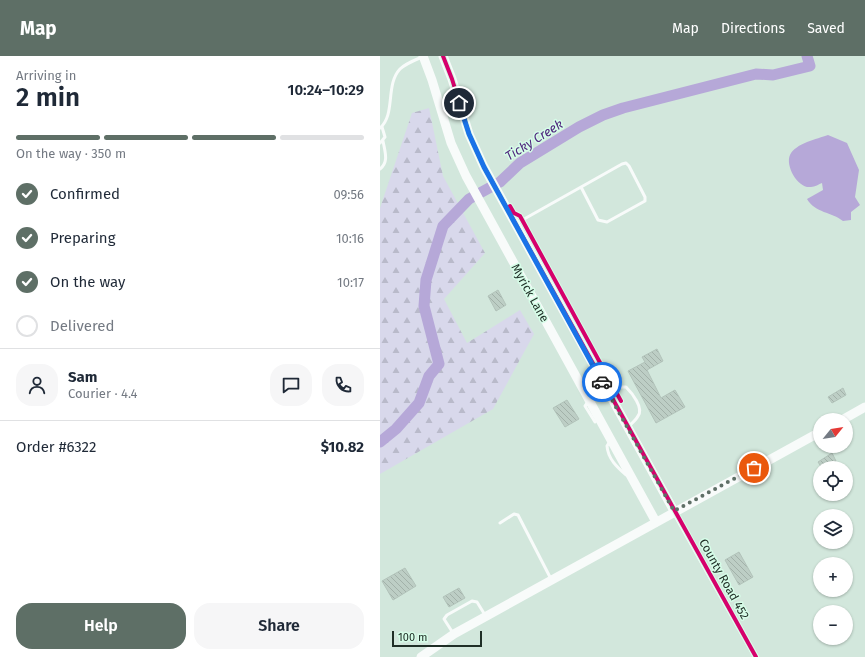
<!DOCTYPE html>
<html lang="en">
<head>
<meta charset="utf-8">
<style>
  :root { --surface:#fff; --page:#f6f6f7; --text:#1f2937; --muted:#747a83; --line:#e0e1e3; --accent:#5e6f66 }
  body { margin:0; font-family:"Fira Sans",sans-serif; background:var(--page); color:var(--text); height:100vh; display:flex; flex-direction:column; font-size:15px; white-space:nowrap }
  * { box-sizing:border-box; margin:0 }
  p { font-size:13px; color:var(--muted) }
  .icon { flex:none; width:22px; height:22px; fill:none; stroke:currentColor; stroke-width:2; stroke-linecap:round; stroke-linejoin:round }
  .map { position:relative; flex:1; overflow:hidden }
  .side { display:flex; flex-direction:column; background:var(--surface); width:380px }
  .side>* { flex:none }
  .needle { width:26px; rotate:60deg }
  .tools { position:absolute; left:433px; top:357px; display:grid; gap:8px }
  .tools a { display:grid; place-items:center; width:40px; height:40px; border-radius:50%; background:var(--surface); box-shadow:0 1px 3px #0004; font-size:20px }
  .scale { position:absolute; left:12px; bottom:10px; width:90px; box-sizing:border-box; padding-left:4px; border:2px solid #202f27; border-top:0; font-size:11px; line-height:14px; white-space:nowrap; color:#202f27; -webkit-text-stroke:3px #d6fde8; paint-order:stroke }
  .pin { position:absolute; display:grid; place-items:center; width:34px; height:34px; color:#fff; margin:-17px; border:2px solid #fff; border-radius:50%; box-shadow:0 1px 4px #0007 }
  .courier { position:absolute; display:grid; place-items:center; width:40px; height:40px; margin:-20px; border:3px solid #1a73e8; border-radius:50%; background:#fff; color:#222; box-shadow:0 1px 5px #0007 }
  .summary em { font-style:normal; font-weight:600 }
  .summary div { display:flex; flex-direction:column-reverse }
  .summary { display:flex; align-items:center; justify-content:space-between; height:68px; padding:0 16px }
  h1 { font-size:26px; font-weight:600; line-height:30px }
  .bar { display:grid; grid-template-columns:repeat(4,1fr); gap:6px 4px; align-content:center; height:48px; padding:0 16px }
  .bar i { height:5px; border-radius:3px; background:var(--line) }
  .bar .on { background:var(--accent) }
  .bar p { grid-column:span 4 }
  .line { display:flex; align-items:center; gap:10px; padding:0 16px; border-top:1px solid var(--line) }
  .line div { flex:1 }
  .round { display:grid; place-items:center; flex:none; width:42px; height:42px; border-radius:16px; background:var(--page) }
  ol { padding:0 16px; list-style:none }
  li { display:flex; align-items:center; gap:12px; height:44px }
  li p { margin-inline-start:auto }
  li .icon { padding:4px; border-radius:50%; background:var(--accent); color:#fff; stroke-width:4 }
  li:last-child { color:var(--muted) }
  li i { width:22px; height:22px; border:2px solid var(--line); border-radius:50% }
  .action { display:flex; gap:8px; margin-top:auto; padding:8px 16px }
  .action a { flex:1; height:46px; border-radius:16px; background:var(--accent); color:#fff; font-size:16px; font-weight:600; line-height:46px; text-align:center }
  .action a+a { background:var(--page); color:var(--text) }
  header { display:flex; align-items:center; gap:24px; box-sizing:border-box; height:56px; padding:0 20px; background:var(--accent); color:#fff }
  header strong { font-size:19px }
  nav { display:flex; gap:22px; margin-inline-start:auto; font-size:14px }
  main { display:flex; flex:1; min-height:0 }
  .map>svg:first-child { display:block }
  .forest { fill:url(#forest-firs) }
  .water { fill:#b6a8d8 }
  .lines { fill:none; stroke-linecap:round; stroke-linejoin:round }
  .river { stroke:#b6a8d8; stroke-width:11 }
  .building { fill:url(#building-back-hatch); stroke:#b2c3ba }
  .lane { stroke:#f8fbfa; stroke-width:3 }
  .street { stroke:#f8fbfa; stroke-width:6 }
  .secondary { stroke:#f8fbfa; stroke-width:9 }
  .cycleway-casing { stroke:#d6fde8; stroke-width:6 }
  .cycleway { stroke:#d6006c; stroke-width:4 }
  .done { stroke:#5e6f66; stroke-width:4; stroke-dasharray:0 7.2 }
  .route { stroke:#1a73e8; stroke-width:5 }
  .labels { text-anchor:middle; dominant-baseline:central; stroke-width:3; stroke-linejoin:round; paint-order:stroke }
  .street-label { font-size:12px; fill:#202f27; stroke:#d6fde8 }
  .water-label { font-size:13px; font-style:italic; fill:#4f267d; stroke:#d6fde8 }
</style>
</head>
<body>
<header>
<strong>Map</strong>
<nav><a>Map</a><a>Directions</a><a>Saved</a></nav>
</header>
<main>
<section class="side">
<div class="summary"><div><h1>2 min</h1><p>Arriving in</p></div><em>10:24–10:29</em></div>
<div class="bar"><i class="on"></i><i class="on"></i><i class="on"></i><i></i><p>On the way · 350 m</p></div>
<ol>
<li><svg class="icon" aria-label="check" viewBox="0 0 24 24"><path d="M5 12l5 5 9-10"/></svg>Confirmed<p>09:56</p></li>
<li><svg class="icon" aria-label="check" viewBox="0 0 24 24"><path d="M5 12l5 5 9-10"/></svg>Preparing<p>10:16</p></li>
<li><svg class="icon" aria-label="check" viewBox="0 0 24 24"><path d="M5 12l5 5 9-10"/></svg>On the way<p>10:17</p></li>
<li><i></i>Delivered</li>
</ol>
<div class="line" style="height:72px"><a class="round"><svg class="icon" aria-label="person" viewBox="0 0 24 24"><circle cx="12" cy="8" r="4"/><path d="M4 21q1-7 8-7t8 7"/></svg></a><div><b>Sam</b><p>Courier · 4.4</p></div><a class="round"><svg class="icon" aria-label="chat" viewBox="0 0 24 24"><path d="M4 5h16v11H9l-5 4z"/></svg></a><a class="round"><svg class="icon" aria-label="phone" viewBox="0 0 24 24"><path d="M5 4h4l2 5-3 2q2 4 5 5l2-3 5 2v4C11 20 4 13 5 4z"/></svg></a></div>
<div class="line" style="height:52px"><div>Order #6322</div><b>$10.82</b></div>
<div class="action"><a>Help</a><a>Share</a></div>
</section>
<div class="map">
<svg width="485" height="601" viewBox="0 0 485 601">
  <defs>
    <pattern id="forest-firs" width="22" height="20" patternUnits="userSpaceOnUse"><rect width="22" height="20" fill="#d8d8eb"/><path d="M5 1l3.5 6h-7zM16 11l3.5 6h-7z" fill="#b9baca"/></pattern>
    <pattern id="building-back-hatch" width="6" height="6" patternUnits="userSpaceOnUse"><rect width="6" height="6" fill="#bdcec5"/><path d="M-1 5l2 2M0 0l6 6M5-1l2 2" fill="none" stroke="#a2b1a9"/></pattern>
  </defs>
  <rect width="100%" height="100%" fill="#d2e7dc"/>
  <path class="forest" d="M49,52l14,68 42,77 -41,46 23,44 53,-33 14,24 -41,75 -113,65v-266l32,-95z"/>
  <path class="water" d="M448,79l19,8 12,27 -4,27 5,8 -9,7v8l-8,1c-11,-9 -28,-8 -36,-22l16,-9 -1,-7c-3,1 -7,4 -11,4 -13,2 -26,-21 -21,-32 6,-12 27,-16 38,-20z"/>
  <g class="lines">
    <path class="river" d="M0,386l16,-13 23,-26 10,-27 10,-12 -15,-58 2,-26 17,-54 26,-27 31,-17 20,-19 59,-36 24,-12 20,-7 133,-34 17,1 37,-9 -3,-10"/>
  </g>
  <g class="building">
    <path d="M118,234l8,15 -10,6 -8,-15z"/>
    <path d="M277,293l6,12 -16,9 14,28 14,-8 10,17 -29,16 -28,-52 17,-9 -3,-5z"/>
    <path d="M463,332l3,7 -14,8 -4,-6z"/>
    <path d="M187,344l12,19 -14,8 -12,-19z"/>
    <path d="M452,397l4,8 -14,7 -4,-6z"/>
    <path d="M359,496l14,25 -14,8 -14,-25z"/>
    <path d="M25,512l11,18 -23,14 -11,-19z"/>
    <path d="M79,532l6,10 -16,9 -6,-10z"/>
  </g>
  <g class="lines">
    <g class="lane">
      <path d="M0,72c16,-14 5,-43 20,-59 5,-5 15,-9 22,-12"/>
      <path d="M0,87l5,-6 -3,-10"/>
      <path d="M0,113c9,-7 5,-17 3,-28"/>
      <path d="M137,167l105,-59 4,-1 3,3 16,31v4l-38,21 -9,-2 -17,-33"/>
      <path d="M229,335l9,-4h8c6,6 18,21 12,29 -2,4 -6,7 -9,10"/>
      <path d="M208,346l-3,4 10,16"/>
      <path d="M230,385l-3,5c1,13 10,21 19,29"/>
      <path d="M120,467l14,-9 4,1 33,64"/>
      <path d="M73,577l-9,-14 3,-4 25,-14 5,1 8,13"/>
    </g>
    <path class="street" d="M294,455l82,146"/>
    <g class="secondary">
      <path d="M43,0l9,24 19,63 15,33 190,346"/>
      <path d="M63,0l9,23 17,55 15,33 190,344"/>
      <path d="M462,364l23,-13"/>
      <path d="M41,601l33,-23 366,-202"/>
    </g>
    <defs>
      <g id="cycleway">
        <path d="M63,0l9,23 17,55 15,33 272,490"/>
        <path d="M130,150l4,7 6,3 101,185"/>
      </g>
    </defs>
    <use href="#cycleway" class="cycleway-casing"/>
    <use href="#cycleway" class="cycleway"/>
  </g>
  <g class="lines">
    <path class="done" d="M222,326l72,129 80,-43"/>
    <path class="route" d="M79,47l10,31 15,33 118,215"/>
  </g>
  <g class="labels">
    <g class="street-label">
      <text transform="translate(150 237) rotate(61)">Myrick Lane</text>
      <text transform="translate(344 523) rotate(61)">County Road 452</text>
    </g>
    <g class="water-label">
      <text transform="translate(154 84) rotate(-32)">Ticky Creek</text>
    </g>
  </g>
</svg>
<div class="tools">
<a><svg class="needle" viewBox="-14 -14 28 28"><path d="M0-13l5 13h-10z" fill="#e53935"/><path d="M0 13l5-13h-10z" fill="#747a83"/></svg></a>
<a><svg class="icon" aria-label="locate" viewBox="0 0 24 24"><circle cx="12" cy="12" r="6"/><path d="M12 2v4M12 18v4M2 12h4M18 12h4"/></svg></a>
<a><svg class="icon" aria-label="layers" viewBox="0 0 24 24"><path d="M12 4l9 5-9 5-9-5zM3 14l9 5 9-5"/></svg></a>
<a>+</a>
<a>−</a>
</div>
<div class="scale">100 m</div>
<div class="pin" style="left:374px;top:412px;background:#ea580c"><svg class="icon" aria-label="bag" viewBox="0 0 24 24"><path d="M5 8h14l-1 12H6zM9 8a3 3 0 0 1 6 0"/></svg></div>
<div class="pin" style="left:79px;top:47px;background:#1f2937"><svg class="icon" aria-label="home" viewBox="0 0 24 24"><path d="M3 11l9-7 9 7M6 9v11h12V9"/></svg></div>
<div class="courier" style="left:222px;top:326px"><svg class="icon" aria-label="car" viewBox="0 0 24 24"><path d="M5 17H2v-5l4-1 3-4h7l3 4 3 1v5h-3M9 17h6M6 11h13"/><circle cx="7" cy="17" r="2"/><circle cx="17" cy="17" r="2"/></svg></div>
</div>
</main>
</body>
</html>
